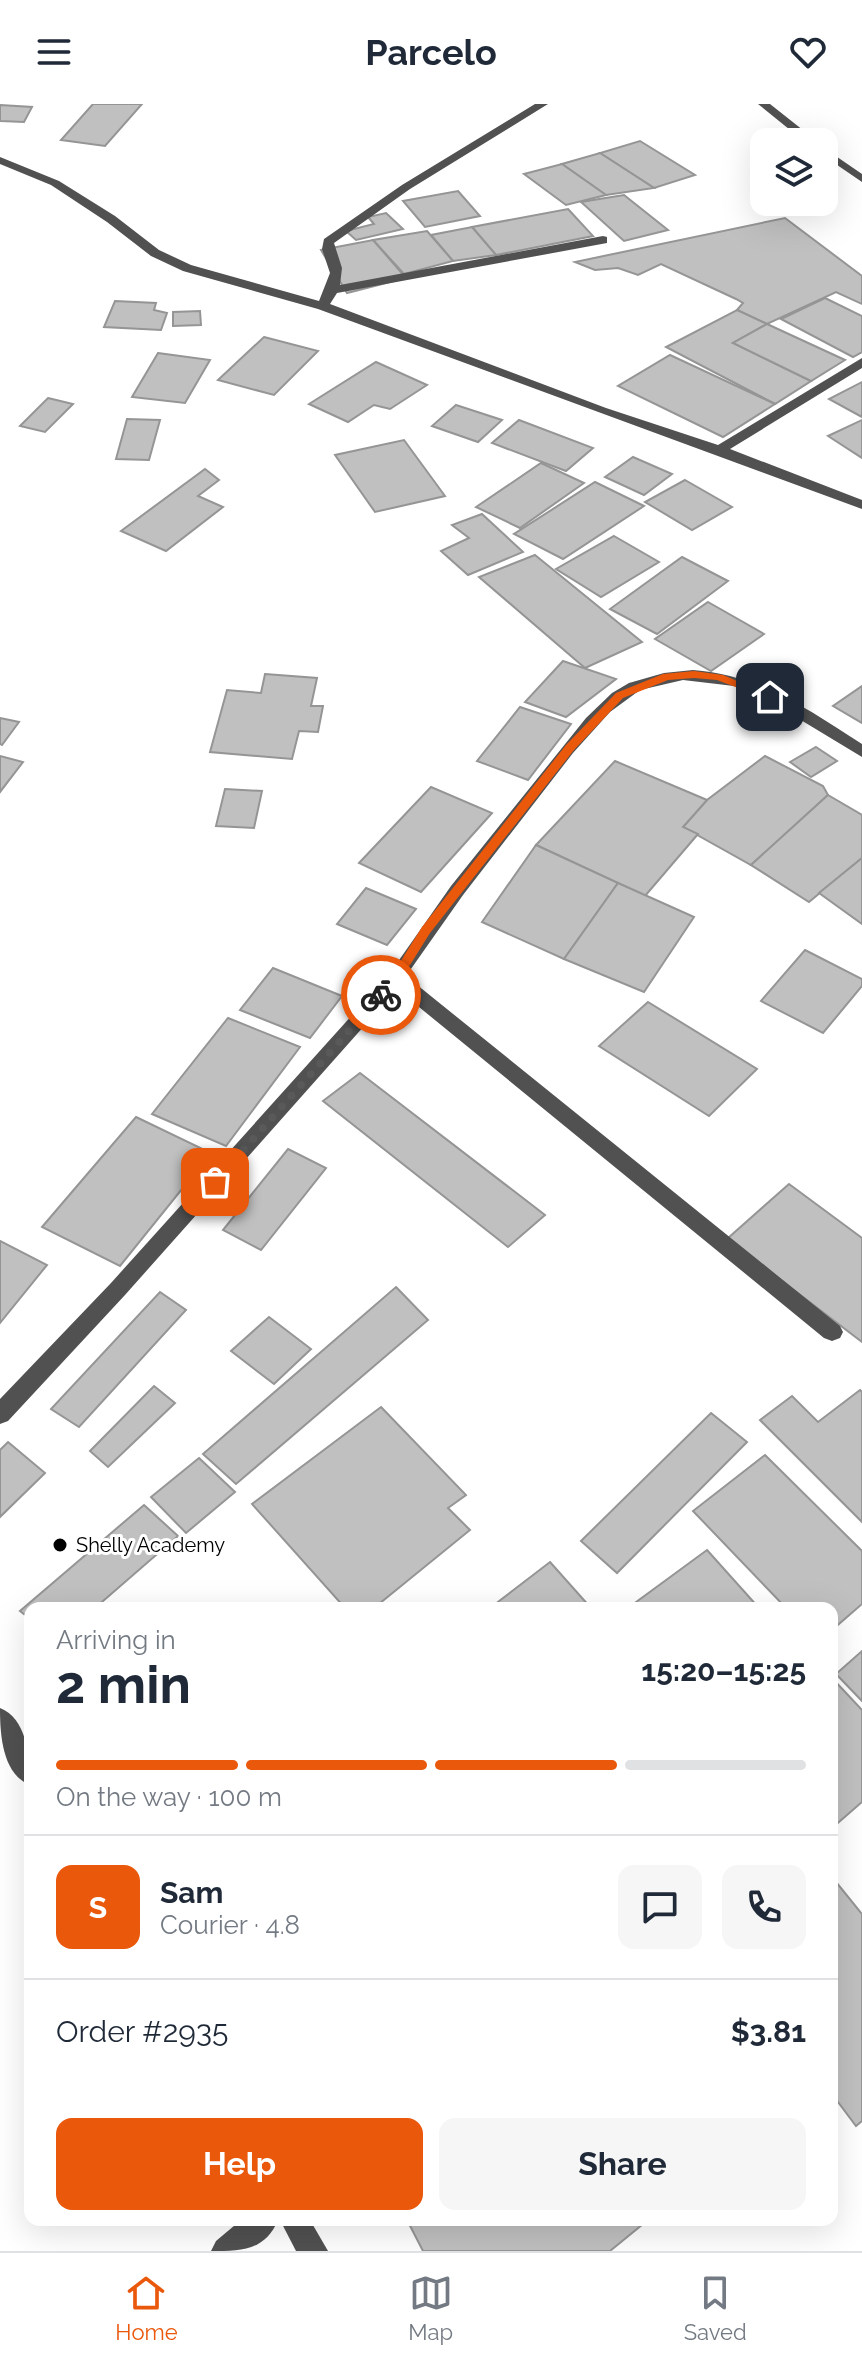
<!DOCTYPE html>
<html lang="en">
<head>
<meta charset="utf-8">
<style>
  :root { --surface:#fff; --page:#f6f6f7; --text:#1f2937; --muted:#747a83; --line:#e0e1e3; --accent:#ea580c }
  body { margin:0; font-family:Raleway,sans-serif; background:var(--page); color:var(--text); height:100vh; display:flex; flex-direction:column; font-size:30px; white-space:nowrap }
  * { box-sizing:border-box; margin:0 }
  p { font-size:26px; color:var(--muted) }
  .icon { flex:none; width:44px; height:44px; fill:none; stroke:currentColor; stroke-width:2; stroke-linecap:round; stroke-linejoin:round }
  .map { position:relative; flex:1; overflow:hidden }
  .panel { position:absolute; left:24px; top:1498px; width:814px; height:624px; display:flex; flex-direction:column; background:var(--surface); border-radius:16px; box-shadow:0 8px 32px #0002 }
  .panel>* { flex:none }
  .fabs { position:absolute; left:750px; top:24px; display:grid; gap:16px }
  .fabs a { display:grid; place-items:center; width:88px; height:88px; border-radius:16px; background:var(--surface); box-shadow:0 8px 32px #0002; font-size:40px }
  .pin { position:absolute; display:grid; place-items:center; width:68px; height:68px; color:#fff; margin:-34px; border-radius:16px; box-shadow:0 4px 12px #0006 }
  .courier { position:absolute; display:grid; place-items:center; width:80px; height:80px; margin:-40px; border:6px solid #ea580c; border-radius:50%; background:#fff; color:#222; box-shadow:0 2px 10px #0007 }
  .summary em { font-style:normal; font-weight:700 }
  .summary div { display:flex; flex-direction:column-reverse }
  .summary { display:flex; align-items:center; justify-content:space-between; height:136px; padding:0 32px }
  h1 { font-size:52px; font-weight:700; line-height:60px }
  .bar { display:grid; grid-template-columns:repeat(4,1fr); gap:12px 8px; align-content:center; height:96px; padding:0 32px }
  .bar i { height:10px; border-radius:6px; background:var(--line) }
  .bar .active { background:var(--accent) }
  .bar p { grid-column:span 4 }
  .line { display:flex; align-items:center; gap:20px; padding:0 32px; border-top:2px solid var(--line) }
  .line div { flex:1 }
  .round { display:grid; place-items:center; flex:none; width:84px; height:84px; border-radius:16px; background:var(--page) }
  .button { display:flex; gap:16px; margin-top:auto; padding:16px 32px }
  .button a { flex:1; height:92px; border-radius:16px; background:var(--accent); color:#fff; font-size:32px; font-weight:700; line-height:92px; text-align:center }
  .button a+a { background:var(--page); color:var(--text) }
  header { display:flex; justify-content:space-between; align-items:center; height:104px; padding:0 32px; background:var(--surface); font-size:36px; font-weight:700 }
  .menu { display:flex; justify-content:space-around; align-items:center; height:112px; border-top:2px solid var(--line); background:var(--surface); font-size:22px; color:var(--muted) }
  .menu a { display:grid; justify-items:center; gap:4px }
  .menu .active { color:var(--accent) }
  .map>svg:first-child { display:block }
  .building { fill:#c0c0c0; stroke:#959595; stroke-width:2 }
  .lines { fill:none; stroke-linecap:round; stroke-linejoin:round }
  .minor { fill:#515151; fill-rule:evenodd }
  .route { fill:#ea580c }
  .done { stroke:#595959; stroke-width:8; stroke-dasharray:0 14.4 }
  .poi-dot { fill:#000; stroke:#fff; stroke-width:3 }
  .labels { text-anchor:middle; dominant-baseline:central; stroke-width:6; stroke-linejoin:round; paint-order:stroke }
  .poi-label { font-size:20px; fill:#000; stroke:#fff; text-anchor:start }
</style>
</head>
<body>
<header><svg class="icon" aria-label="menu" viewBox="0 0 24 24"><path d="M4 6h16M4 12h16M4 18h16"/></svg>Parcelo<svg class="icon" aria-label="heart" viewBox="0 0 24 24"><path d="M12 20l-8-8c-3-5 5-10 8-4 3-6 11-1 8 4z"/></svg></header>
<div class="map">
<svg width="862" height="2147" viewBox="0 0 862 2147">
  <rect width="100%" height="100%" fill="#fff"/>
  <g class="building">
    <path d="M93,0h49l-37,42 -44,-6z"/>
    <path d="M0,1l32,2 -8,15 -24,-1z"/>
    <path d="M640,37l55,34 -41,13 -54,-35z"/>
    <path d="M600,49l54,35 -48,7 -44,-31z"/>
    <path d="M562,60l44,31 -40,10 -42,-31z"/>
    <path d="M458,87l22,25 -55,11 -22,-26z"/>
    <path d="M624,91l44,35 -44,11 -43,-39z"/>
    <path d="M568,105l25,27 -97,19 -24,-28z"/>
    <path d="M386,109l17,16 -47,11 -10,-9 28,-7 -6,-7z"/>
    <path d="M785,114l77,58v28l-26,-12 -69,32 -30,-14 6,-7 -7,-4 -75,-35 -23,11 -20,-7 -23,2 -20,-8z"/>
    <path d="M472,123l24,28 -43,6 -22,-26z"/>
    <path d="M427,127l26,30 -49,13 -31,-34z"/>
    <path d="M373,136l33,38 -59,15 -26,-43z"/>
    <path d="M825,194l37,18v36l-9,5 -72,-38z"/>
    <path d="M115,197l41,2 -2,7 13,3 -6,17 -57,-3z"/>
    <path d="M737,206l30,14 -34,19 78,38 -36,23 -109,-57z"/>
    <path d="M200,207l1,14 -28,1v-14z"/>
    <path d="M767,220l78,36 -34,21 -78,-38z"/>
    <path d="M264,233l54,14 -44,44 -56,-15z"/>
    <path d="M158,249l52,7 -25,43 -53,-6z"/>
    <path d="M670,251l105,49 -52,33 -105,-51z"/>
    <path d="M376,258l51,23 -37,24 -16,-4 -26,17 -39,-18z"/>
    <path d="M862,278v35l-33,-18z"/>
    <path d="M48,294l25,6 -28,28 -25,-6z"/>
    <path d="M456,301l46,15 -24,22 -46,-16z"/>
    <path d="M127,315l33,1 -11,40 -33,-1z"/>
    <path d="M519,316l74,28 -27,23 -74,-28z"/>
    <path d="M862,316v38l-34,-22z"/>
    <path d="M404,336l41,56 -70,16 -40,-57z"/>
    <path d="M633,353l39,17 -28,21 -39,-18z"/>
    <path d="M541,359l43,20 -64,45 -44,-21z"/>
    <path d="M205,365l14,11 -21,16 25,11 -57,44 -45,-20z"/>
    <path d="M685,376l47,27 -40,23 -47,-28z"/>
    <path d="M595,378l49,24 -81,53 -49,-25z"/>
    <path d="M482,410l41,38 -55,23 -27,-24 28,-13 -17,-13z"/>
    <path d="M614,432l45,26 -58,35 -45,-28z"/>
    <path d="M535,451l107,87 -57,26 -106,-91z"/>
    <path d="M682,453l46,24 -71,53 -47,-25z"/>
    <path d="M708,498l56,32 -53,37 -56,-32z"/>
    <path d="M563,557l53,18 -50,38 -41,-15z"/>
    <path d="M265,570l52,4 -6,28h12l-5,26 -19,-1 -7,28 -82,-7 17,-62 34,3z"/>
    <path d="M862,582v37l-29,-17z"/>
    <path d="M520,603l51,17 -43,56 -51,-19z"/>
    <path d="M0,614l19,4 -17,23 -2,-1z"/>
    <path d="M816,643l21,14 -26,16 -21,-15z"/>
    <path d="M0,652l23,6 -23,30z"/>
    <path d="M765,652l58,30 5,9 -77,70 -68,-38 24,-27z"/>
    <path d="M615,657l92,39 -24,27 15,7 -53,62 -109,-51z"/>
    <path d="M431,683l61,26 -71,79 -62,-29z"/>
    <path d="M225,685l37,2 -8,37 -38,-2z"/>
    <path d="M828,691l34,20v43l-53,44 -58,-37z"/>
    <path d="M536,741l82,38 -54,76 -82,-37z"/>
    <path d="M862,754v66l-43,-31z"/>
    <path d="M618,779l76,34 -50,75 -80,-33z"/>
    <path d="M366,784l50,21 -29,36 -50,-21z"/>
    <path d="M805,846l57,29v7l-39,47 -62,-32z"/>
    <path d="M273,864l69,28 -32,42 -70,-28z"/>
    <path d="M648,898l109,67 -48,47 -110,-70z"/>
    <path d="M228,914l72,29 -74,99 -74,-32z"/>
    <path d="M360,969l185,142 -37,32 -185,-146z"/>
    <path d="M136,1013l75,36 -91,113 -78,-39z"/>
    <path d="M288,1045l38,19 -65,82 -38,-20z"/>
    <path d="M789,1080l73,54v104l-135,-103z"/>
    <path d="M0,1137l47,24 -47,58z"/>
    <path d="M396,1183l32,33 -192,164 -33,-30z"/>
    <path d="M160,1188l26,18 -107,117 -28,-18z"/>
    <path d="M269,1213l42,32 -37,35 -43,-33z"/>
    <path d="M154,1282l21,17 -67,64 -18,-16z"/>
    <path d="M860,1286l2,2v130l-102,-102 32,-24 26,26z"/>
    <path d="M381,1303l85,88 -18,13 22,22 -96,78h-29l-93,-104z"/>
    <path d="M711,1309l36,29 -130,131 -36,-32z"/>
    <path d="M8,1338l37,31 -45,44v-67z"/>
    <path d="M765,1351l97,96v53l-30,26v-22h-46l-93,-97z"/>
    <path d="M199,1354l36,34 -49,41 -35,-36z"/>
    <path d="M144,1401l34,31 -83,72h-65v11l-10,-8z"/>
    <path d="M707,1446l52,58h-131z"/>
    <path d="M550,1458l41,46h-101z"/>
    <path d="M862,1547v50l-26,-27z"/>
    <path d="M832,1574l30,32v92l-30,26z"/>
    <path d="M832,1773l30,37v207l-6,5 -24,-32z"/>
    <path d="M407,2116h241l-38,31h-187z"/>
  </g>
  <g class="lines">
    <g class="minor">
      <path d="M535,0h13l-138,85 -76,54 8,25 -2,17 263,-49 4,1v6l-270,50 -7,11 276,104 112,37 144,-87v10l-132,81 132,51v9l-544,-200 -135,-38 -32,-15 -44,-34 -56,-37 -51,-21v-7l59,24 56,35 44,34 32,15 128,36 11,-28 -8,-24 2,-10 78,-54z"/>
      <path d="M758,0h12l48,38h-13z"/>
      <path d="M824,44l38,26v8l-38,-26z"/>
      <path d="M693,566c66,5 115,39 169,74v13l-86,-52 -42,-19 -51,-6 -43,10 -30,22 -37,41 -110,142 -57,81 434,350 3,6 -3,6 -8,3 -8,-3 -427,-349 -272,306 -117,126 -8,3v-25l111,-116 279,-310 61,-87 135,-168 26,-25 17,-10 35,-10z"/>
      <path d="M0,1604c28,11 30,52 30,77 -28,-11 -30,-51 -30,-77z"/>
      <path d="M241,2116h37c-13,31 -37,31 -67,31l5,-10z"/>
      <path d="M280,2116h30l18,31h-32z"/>
    </g>
  </g>
  <path class="route" d="M694,567l29,4 52,22 -5,3 -53,-20 -23,-2 -26,2 -45,18 -49,52 -144,183 -30,48 -15,17h-8v-6l15,-17 30,-48 144,-182 50,-52 47,-19z"/>
  <g class="lines">
    <path class="done" d="M215,1078l166,-187"/>
  </g>
  <circle class="poi-dot" cx="60" cy="1441" r="8"/>
  <g class="labels">
    <g class="poi-label">
      <text x="76" y="1441">Shelly Academy</text>
    </g>
  </g>
</svg>
<div class="fabs">
<a><svg class="icon" aria-label="layers" viewBox="0 0 24 24"><path d="M12 4l9 5-9 5-9-5zM3 14l9 5 9-5"/></svg></a>
</div>
<div class="pin" style="left:215px;top:1078px;background:#ea580c"><svg class="icon" aria-label="bag" viewBox="0 0 24 24"><path d="M5 8h14l-1 12H6zM9 8a3 3 0 0 1 6 0"/></svg></div>
<div class="pin" style="left:770px;top:593px;background:#1f2937"><svg class="icon" aria-label="home" viewBox="0 0 24 24"><path d="M3 11l9-7 9 7M6 9v11h12V9"/></svg></div>
<div class="courier" style="left:381px;top:891px"><svg class="icon" aria-label="bike" viewBox="0 0 24 24"><circle cx="6" cy="16" r="4"/><circle cx="18" cy="16" r="4"/><path d="M6 16l4-8h5l3 8M10 8l3 8H6M13 5h3"/></svg></div>
<section class="panel">
<div class="summary"><div><h1>2 min</h1><p>Arriving in</p></div><em>15:20–15:25</em></div>
<div class="bar"><i class="active"></i><i class="active"></i><i class="active"></i><i></i><p>On the way · 100 m</p></div>
<div class="line" style="height:144px"><b class="round" style="background:var(--accent);color:#fff">S</b><div><b>Sam</b><p>Courier · 4.8</p></div><a class="round"><svg class="icon" aria-label="chat" viewBox="0 0 24 24"><path d="M4 5h16v11H9l-5 4z"/></svg></a><a class="round"><svg class="icon" aria-label="phone" viewBox="0 0 24 24"><path d="M5 4h4l2 5-3 2q2 4 5 5l2-3 5 2v4C11 20 4 13 5 4z"/></svg></a></div>
<div class="line" style="height:104px"><div>Order #2935</div><b>$3.81</b></div>
<div class="button"><a>Help</a><a>Share</a></div>
</section>
</div>
<nav class="menu">
<a class="active"><svg class="icon" aria-label="home" viewBox="0 0 24 24"><path d="M3 11l9-7 9 7M6 9v11h12V9"/></svg>Home</a>
<a><svg class="icon" aria-label="map" viewBox="0 0 24 24"><path d="M3 6l6-2 6 2 6-2v14l-6 2-6-2-6 2zM9 4v14M15 6v14"/></svg>Map</a>
<a><svg class="icon" aria-label="saved" viewBox="0 0 24 24"><path d="M7 4h10v16l-5-4-5 4z"/></svg>Saved</a>
</nav>
</body>
</html>
